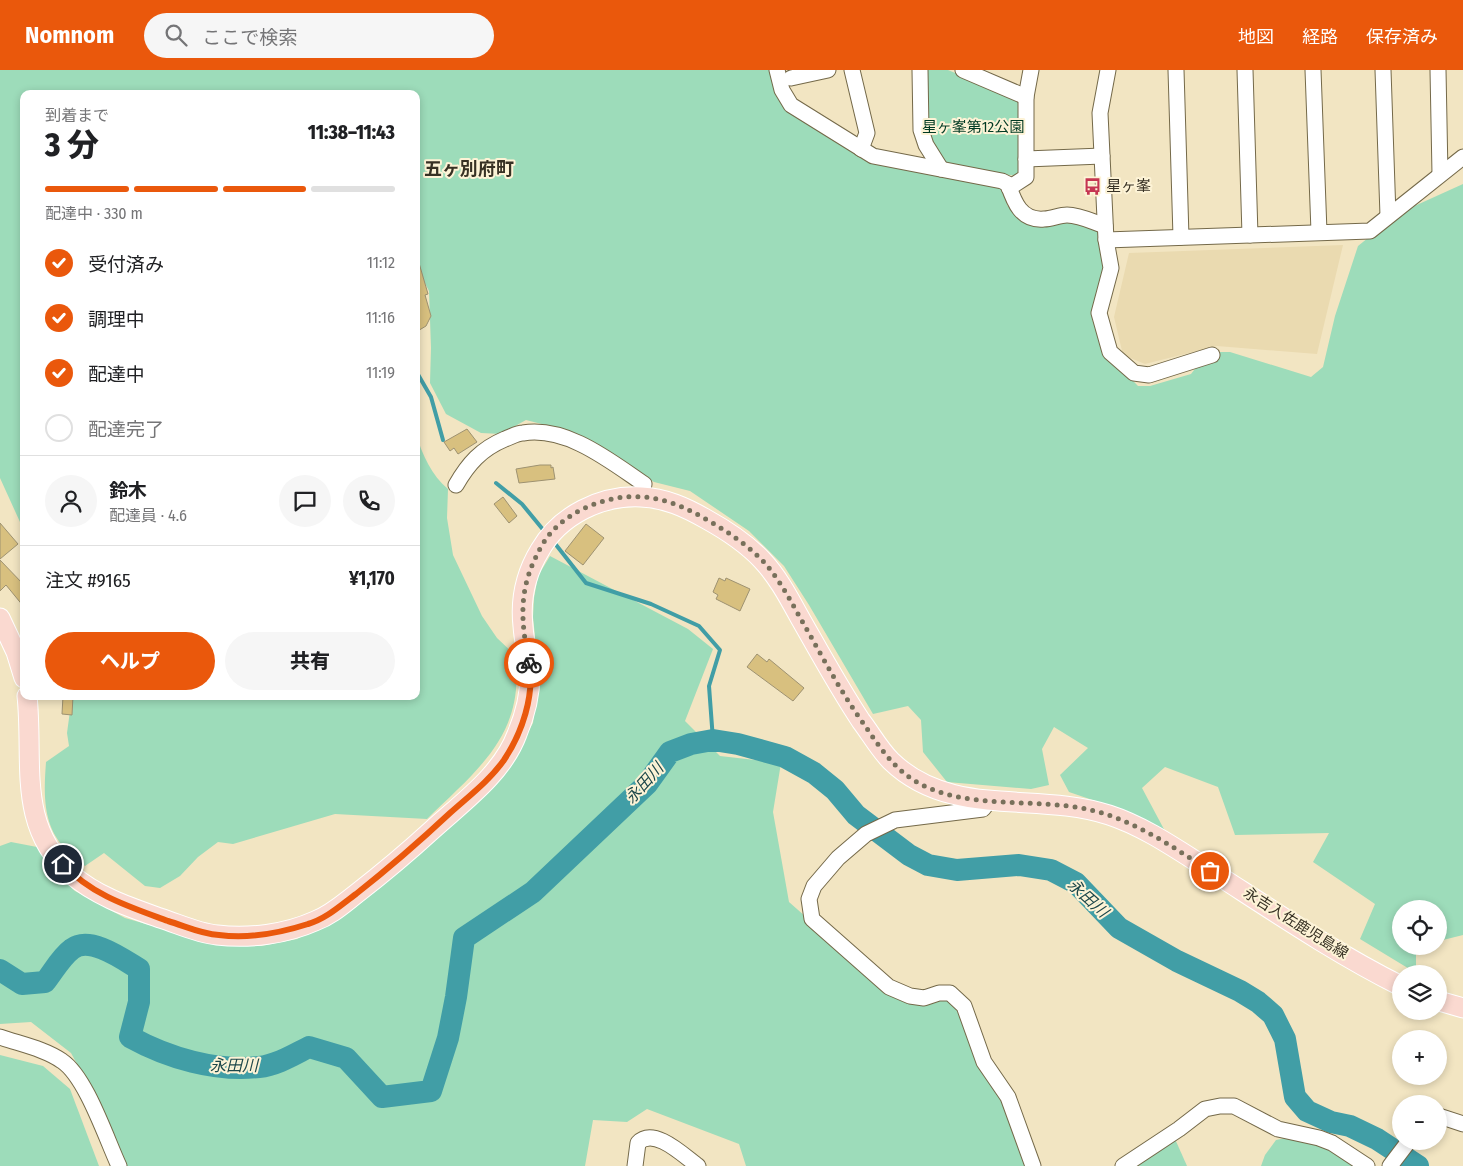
<!DOCTYPE html>
<html lang="ja">
<head>
<meta charset="utf-8">
<style>
  :root { --surface:#fff; --page:#f6f6f6; --text:#202124; --muted:#757577; --line:#e0e0e0; --accent:#ea580c }
  body { margin:0; font-family:"Fira Sans Condensed","Noto Sans JP",sans-serif; background:var(--page); color:var(--text); height:100vh; display:flex; flex-direction:column; font-size:19px; white-space:nowrap }
  * { box-sizing:border-box; margin:0 }
  p { font-size:16px; color:var(--muted) }
  .icon { flex:none; width:28px; height:28px; fill:none; stroke:currentColor; stroke-width:2; stroke-linecap:round; stroke-linejoin:round }
  .map { position:relative; flex:1; overflow:hidden }
  .details { position:absolute; left:20px; top:20px; width:400px; height:610px; display:flex; flex-direction:column; background:var(--surface); border-radius:10px; box-shadow:0 2px 8px #0003 }
  .details>* { flex:none }
  .fabs { position:absolute; left:1392px; top:830px; display:grid; gap:10px }
  .fabs a { display:grid; place-items:center; width:55px; height:55px; border-radius:50%; background:var(--surface); box-shadow:0 2px 8px #0003; font-size:25px }
  .pin { position:absolute; display:grid; place-items:center; width:42px; height:42px; color:#fff; margin:-21px; border:2px solid #fff; border-radius:50%; box-shadow:0 1px 5px #0007 }
  .courier { position:absolute; display:grid; place-items:center; width:50px; height:50px; margin:-25px; border:4px solid #ea580c; border-radius:50%; background:#fff; color:#222; box-shadow:0 1px 6px #0007 }
  .overview em { font-style:normal; font-weight:800 }
  .overview div { display:flex; flex-direction:column-reverse }
  .overview { display:flex; align-items:center; justify-content:space-between; height:85px; padding:0 25px }
  h1 { font-size:32px; font-weight:800; line-height:38px }
  .bar { display:grid; grid-template-columns:repeat(4,1fr); gap:8px 5px; align-content:center; height:60px; padding:0 25px }
  .bar i { height:6px; border-radius:4px; background:var(--line) }
  .bar .current { background:var(--accent) }
  .bar p { grid-column:span 4 }
  .line { display:flex; align-items:center; gap:12px; padding:0 25px; border-top:1px solid var(--line) }
  .line div { flex:1 }
  .round { display:grid; place-items:center; flex:none; width:52px; height:52px; border-radius:26px; background:var(--page) }
  ol { padding:0 25px; list-style:none }
  li { display:flex; align-items:center; gap:15px; height:55px }
  li p { margin-inline-start:auto }
  li .icon { padding:5px; border-radius:50%; background:var(--accent); color:#fff; stroke-width:4 }
  li:last-child { color:var(--muted) }
  li i { width:28px; height:28px; border:2px solid var(--line); border-radius:50% }
  .button { display:flex; gap:10px; margin-top:auto; padding:10px 25px }
  .button a { flex:1; height:58px; border-radius:30px; background:var(--accent); color:#fff; font-size:20px; font-weight:800; line-height:58px; text-align:center }
  .button a+a { background:var(--page); color:var(--text) }
  header { display:flex; align-items:center; gap:30px; box-sizing:border-box; height:70px; padding:0 25px; background:var(--accent); color:#fff }
  header strong { font-size:24px }
  nav { display:flex; gap:28px; margin-inline-start:auto; font-size:18px }
  .search { width:350px; height:45px; background:var(--page); display:flex; align-items:center; gap:12px; box-sizing:border-box; padding:0 18px; border-radius:28px; color:var(--muted); font-size:19px }
  .map>svg:first-child { display:block }
  .built { fill:#eadab0 }
  .green { fill:#9ddcba }
  .lines { fill:none; stroke-linecap:round; stroke-linejoin:round }
  .stream { stroke:#419ea6; stroke-width:4 }
  .river { stroke:#419ea6; stroke-width:22 }
  .building { fill:#d8c07f; stroke:#9e9271 }
  .minor-casing { stroke:#746949; stroke-width:17 }
  .major-casing { stroke:#fff; stroke-width:21 }
  .minor { stroke:#fff; stroke-width:15 }
  .major { stroke:#fad9d0; stroke-width:19 }
  .done { stroke:#78705b; stroke-width:5; stroke-dasharray:0 9 }
  .route { stroke:#ea580c; stroke-width:6 }
  .labels { text-anchor:middle; dominant-baseline:central; stroke-width:4; stroke-linejoin:round; paint-order:stroke }
  .park-label { font-size:15px; fill:#003a23; stroke:#fdf3d6 }
  .poi-label { font-size:15px; fill:#373124; stroke:#fdf3d6; text-anchor:start }
  .street-label { font-size:15px; fill:#373124; stroke:#fdf3d6 }
  .water-label { font-size:16px; font-style:italic; fill:#1d474a; stroke:#fdf3d6 }
  .quarter-label { font-size:18px; font-weight:bold; fill:#373124; stroke:#fdf3d6 }
</style>
</head>
<body>
<header>
<strong>Nomnom</strong>
<div class="search"><svg class="icon" aria-label="search" viewBox="0 0 24 24"><circle cx="10" cy="10" r="6"/><path d="M15 15l6 6"/></svg>ここで検索</div>
<nav><a>地図</a><a>経路</a><a>保存済み</a></nav>
</header>
<div class="map">
<svg width="1463" height="1096" viewBox="0 0 1463 1096">
  <rect width="100%" height="100%" fill="#f2e5c2"/>
  <path class="built" d="M1343,175l-26,109 -100,-8 -72,18 -22,-9 -9,-38 15,-64z"/>
  <g class="green">
    <path d="M0,0h769l8,20 21,25 85,51 114,19 9,5 1,15 9,10 56,5 27,12 8,40 -15,47 13,33 33,34h12l41,-12 17,-22h22l81,25 12,-10 12,-51 23,-70 41,-33 64,-29v751l-24,6v-32h-38v37h17l-2,1v26l-56,-34 15,-35 -62,-42 16,-29 -94,2 -17,-48 -53,-20 -23,21 24,45 -50,-25 -47,-16 -9,-17 28,-27 -34,-21 -12,22 7,36 -18,4 -84,-7 -24,-30 -2,-32 -13,-14 -35,8 -64,-109 -25,-39 -35,-35 -59,-40 -36,-9 -85,-51 -43,-11 -25,14 -20,-1 -35,-19 -16,-31 1,-35 -2,-57 -13,-25v-172h-392v432l-4,-4 -20,-44z"/>
    <path d="M923,0h25l69,29 3,4v71l-3,2 -68,-9 -19,-26 -4,-25z"/>
    <path d="M416,365c7,20 15,40 32,54l-1,29 6,37 29,61 15,22 18,17c11,79 -37,114 -88,164l-92,-5 -102,30 -15,-2 -20,15 -18,19 -20,12 -15,-2 -41,-33 -19,13c-7,-7 -17,-13 -23,-21 -20,-23 -18,-55 -16,-83l23,-16 -2,-13 5,-37h344z"/>
    <path d="M550,486l138,73 25,20 -28,72 35,35 61,7 -8,49 16,90 110,97 17,6 26,-7 11,3 26,64 30,46 16,55h-279l-7,-22 -92,-35 -20,13 -34,-2 -8,46h-460l-26,-62 -28,-51 -40,-31 -31,2v-178l11,-4 26,5 14,21 24,23 50,27 91,26 45,2 36,-7 59,-32 83,-70 74,-76 20,-38 6,-47 -6,-59 1,-19 4,-22z"/>
    <path d="M0,985l43,11 27,23 29,77h-99z"/>
    <path d="M1290,1067l37,9 36,20h-102l4,-11 11,-15z"/>
    <path d="M1175,1069l12,27h-56z"/>
  </g>
  <g class="lines">
    <g class="stream">
      <path d="M416,301l15,26 12,43"/>
      <path d="M496,413l26,21 23,28"/>
      <path d="M553,471l33,42 65,21 48,22 21,24 -11,36 4,54"/>
    </g>
    <path class="river" d="M0,900l22,14 23,-2c8,-10 16,-25 27,-33 18,-14 52,11 67,20v33l-9,35c38,21 86,35 129,30 18,-2 34,-12 50,-20l37,11 36,39 49,-6 17,-53 8,-41 8,-59 69,-46 114,-108 23,-32 21,-8 22,-4 25,4 47,13 29,16 21,17 21,25 53,40 19,10 29,5 62,-5 32,5 25,13 43,45 58,33 63,30 18,11 15,13 12,24 10,58 12,14 24,11 19,4 27,13 41,27"/>
  </g>
  <g class="building">
    <path d="M416,193h3l9,31 -3,1 6,21 -5,10 -10,6z"/>
    <path d="M467,359l10,13 -19,12 -4,-6 -4,3 -6,-9z"/>
    <path d="M540,395h11v3l2,-1 2,12 -36,4 -3,-14z"/>
    <path d="M503,427l14,19 -8,7 -15,-19z"/>
    <path d="M0,453l18,21 -18,15z"/>
    <path d="M586,454l18,14 -21,27 -18,-14z"/>
    <path d="M0,490l24,25v22l-18,-22 -6,6z"/>
    <path d="M719,508l6,3 1,-3 24,11 -10,22 -24,-12 2,-4 -5,-3z"/>
    <path d="M757,584l10,8 2,-3 35,29 -11,13 -46,-34z"/>
    <path d="M63,626h10l-1,19 -10,-1z"/>
  </g>
  <g class="lines">
    <defs>
      <g id="minor">
        <path d="M777,0l5,20 9,15 82,51 129,25 6,3c6,18 13,37 36,35 8,0 15,-4 23,-4 13,0 26,7 38,11"/>
        <path d="M852,0l15,63 -6,16"/>
        <path d="M920,0l1,60 5,15 15,24"/>
        <path d="M963,0l63,27"/>
        <path d="M1108,0l-8,43 6,127 264,-9 93,-74"/>
        <path d="M1176,0l5,167"/>
        <path d="M1245,0l5,165"/>
        <path d="M1313,0l6,162"/>
        <path d="M1383,0l5,146"/>
        <path d="M1438,0l2,104"/>
        <path d="M791,8l37,-8"/>
        <path d="M1026,89l76,-3"/>
        <path d="M1009,118l17,-11v-80l5,-27"/>
        <path d="M1106,170l5,28 -12,45 11,39 24,21 15,2 63,-20"/>
        <path d="M456,415c12,-21 25,-36 49,-46 6,-2 12,-6 18,-6 44,-7 87,28 121,51l-2,13"/>
        <path d="M989,731l-6,8 -88,11 -29,14 -28,24 -24,28 -5,13 3,20 77,68 21,9 14,2 15,-5h11l14,13 20,56 24,35 25,69"/>
        <path d="M0,967c20,7 45,12 62,24 24,16 44,77 57,105"/>
        <path d="M1439,1046l24,8"/>
        <path d="M635,1096l3,-23c16,-17 46,13 60,23"/>
        <path d="M1123,1096l56,-37 26,-20 15,-3h14l44,23 41,9 13,5 35,23"/>
        <path d="M1390,1096l19,-25"/>
      </g>
      <g id="major">
        <path d="M0,548l16,34 8,26"/>
        <path d="M27,626c7,65 -11,129 44,178 25,22 58,33 89,44 19,6 37,15 57,17 32,4 69,-1 98,-14 16,-6 28,-17 41,-27 27,-21 52,-42 76,-64 32,-29 70,-56 85,-96 8,-19 13,-38 13,-59 -1,-16 -6,-32 -7,-49 -3,-27 3,-53 17,-76 20,-35 61,-55 101,-53 24,1 44,10 65,22 20,11 40,24 56,41 16,17 27,38 38,58 20,35 39,70 61,103 10,13 18,28 30,40 60,58 145,30 218,54 34,11 66,33 96,52 64,41 128,85 196,119"/>
        <path d="M1439,931l24,7"/>
      </g>
    </defs>
    <use href="#minor" class="minor-casing"/>
    <use href="#major" class="major-casing"/>
    <use href="#minor" class="minor"/>
    <use href="#major" class="major"/>
  </g>
  <g class="lines">
    <path class="done" d="M529,593c-9,-47 -11,-78 15,-121 15,-24 45,-39 73,-44 32,-5 59,4 87,20 21,12 41,25 58,42 17,18 28,40 40,61 19,33 37,68 59,99 16,23 30,46 54,61 50,30 120,16 176,29 43,10 82,37 119,61"/>
    <path class="route" d="M63,794c28,31 67,43 105,57 17,5 33,13 51,14 30,4 61,-2 89,-11 18,-5 33,-19 48,-30 33,-26 64,-53 94,-81 19,-17 40,-33 54,-53 18,-27 31,-65 25,-97"/>
  </g>
  <defs>
    <symbol id="bus-bare" viewBox="-9 -9 18 18"><path d="M-5-6H5V4H4V6H2V4H-2V6H-4V4H-5ZM-3.5-4V0h7V-4ZM-3.5 1.2v1.5H-2V1.2ZM2 1.2v1.5H3.5V1.2Z" fill="#c53552" stroke="#fdf3d6" stroke-width="2.5" paint-order="stroke"/></symbol>
  </defs>
  <g fill-rule="evenodd">
    <use href="#bus-bare" x="1080" y="104" width="25" height="25"/>
  </g>
  <g class="labels">
    <g class="park-label">
      <text x="973" y="57">星ヶ峯第12公園</text>
    </g>
    <g class="poi-label">
      <text x="1106" y="116">星ヶ峯</text>
    </g>
    <g class="street-label">
      <text transform="translate(1296 853) rotate(32)">永吉入佐鹿児島線</text>
    </g>
    <g class="water-label">
      <text transform="translate(644 713) rotate(-48)">永田川</text>
      <text transform="translate(1088 828) rotate(42)">永田川</text>
      <text x="234" y="995">永田川</text>
    </g>
    <g class="quarter-label">
      <text x="469" y="99">五ヶ別府町</text>
    </g>
  </g>
</svg>
<div class="fabs">
<a><svg class="icon" aria-label="locate" viewBox="0 0 24 24"><circle cx="12" cy="12" r="6"/><path d="M12 2v4M12 18v4M2 12h4M18 12h4"/></svg></a>
<a><svg class="icon" aria-label="layers" viewBox="0 0 24 24"><path d="M12 4l9 5-9 5-9-5zM3 14l9 5 9-5"/></svg></a>
<a>+</a>
<a>−</a>
</div>
<div class="pin" style="left:1210px;top:801px;background:#ea580c"><svg class="icon" aria-label="bag" viewBox="0 0 24 24"><path d="M5 8h14l-1 12H6zM9 8a3 3 0 0 1 6 0"/></svg></div>
<div class="pin" style="left:63px;top:794px;background:#1f2937"><svg class="icon" aria-label="home" viewBox="0 0 24 24"><path d="M3 11l9-7 9 7M6 9v11h12V9"/></svg></div>
<div class="courier" style="left:529px;top:593px"><svg class="icon" aria-label="bike" viewBox="0 0 24 24"><circle cx="6" cy="16" r="4"/><circle cx="18" cy="16" r="4"/><path d="M6 16l4-8h5l3 8M10 8l3 8H6M13 5h3"/></svg></div>
<section class="details">
<div class="overview"><div><h1>3 分</h1><p>到着まで</p></div><em>11:38–11:43</em></div>
<div class="bar"><i class="current"></i><i class="current"></i><i class="current"></i><i></i><p>配達中 · 330 m</p></div>
<ol>
<li><svg class="icon" aria-label="check" viewBox="0 0 24 24"><path d="M5 12l5 5 9-10"/></svg>受付済み<p>11:12</p></li>
<li><svg class="icon" aria-label="check" viewBox="0 0 24 24"><path d="M5 12l5 5 9-10"/></svg>調理中<p>11:16</p></li>
<li><svg class="icon" aria-label="check" viewBox="0 0 24 24"><path d="M5 12l5 5 9-10"/></svg>配達中<p>11:19</p></li>
<li><i></i>配達完了</li>
</ol>
<div class="line" style="height:90px"><a class="round"><svg class="icon" aria-label="person" viewBox="0 0 24 24"><circle cx="12" cy="8" r="4"/><path d="M4 21q1-7 8-7t8 7"/></svg></a><div><b>鈴木</b><p>配達員 · 4.6</p></div><a class="round"><svg class="icon" aria-label="chat" viewBox="0 0 24 24"><path d="M4 5h16v11H9l-5 4z"/></svg></a><a class="round"><svg class="icon" aria-label="phone" viewBox="0 0 24 24"><path d="M5 4h4l2 5-3 2q2 4 5 5l2-3 5 2v4C11 20 4 13 5 4z"/></svg></a></div>
<div class="line" style="height:65px"><div>注文 #9165</div><b>¥1,170</b></div>
<div class="button"><a>ヘルプ</a><a>共有</a></div>
</section>
</div>
</body>
</html>
